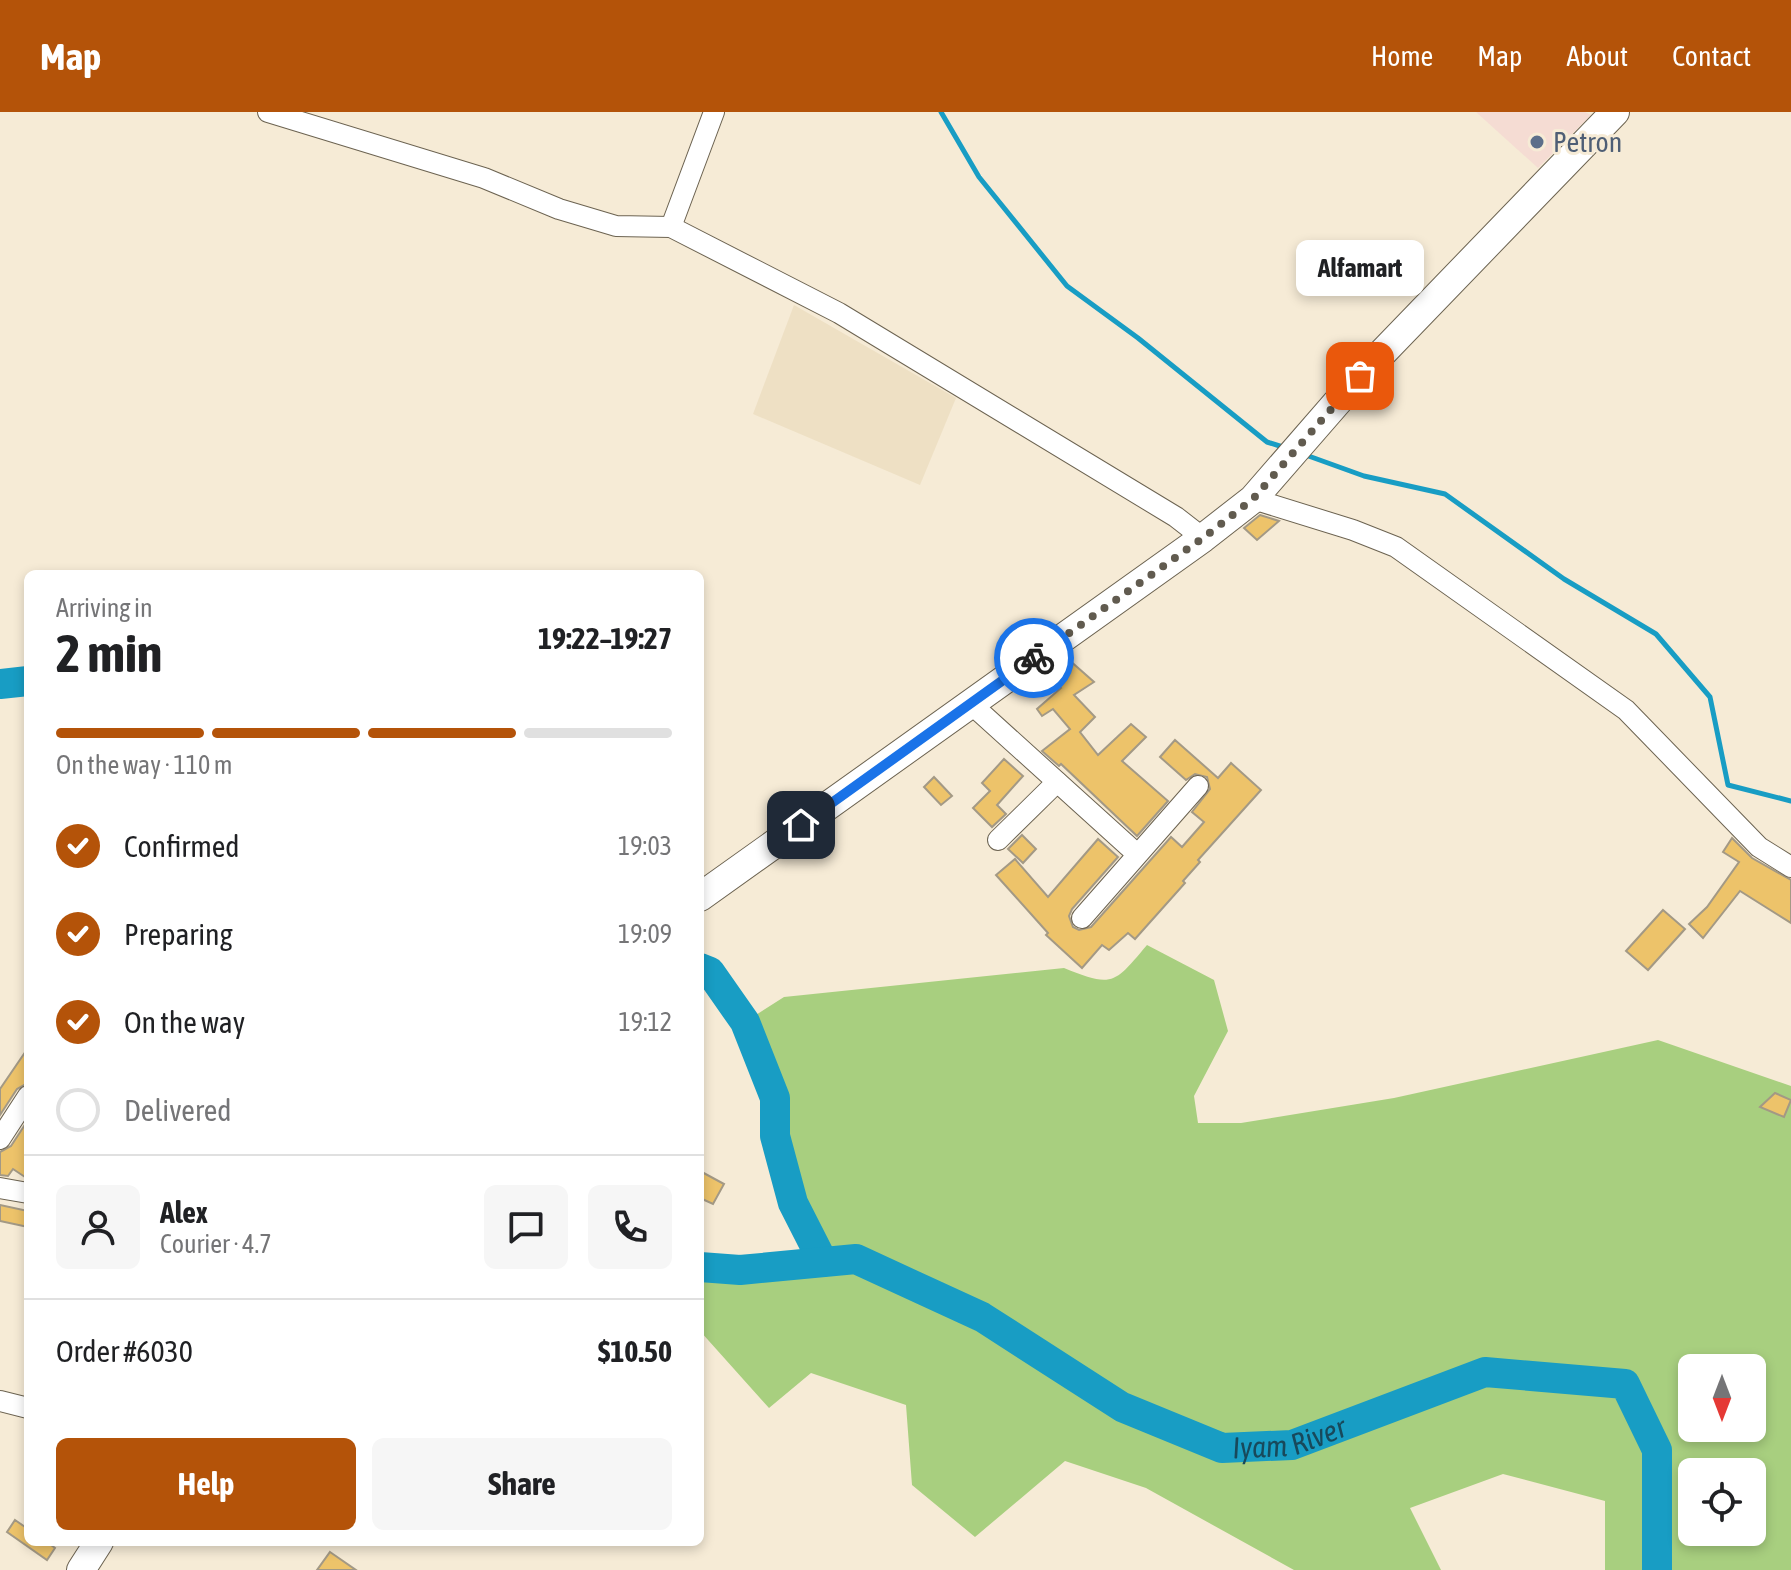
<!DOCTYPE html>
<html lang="en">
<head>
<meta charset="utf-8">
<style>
  :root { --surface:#fff; --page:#f6f6f6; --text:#202124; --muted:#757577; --line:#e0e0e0; --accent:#b45309 }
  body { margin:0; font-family:"Asap Condensed",sans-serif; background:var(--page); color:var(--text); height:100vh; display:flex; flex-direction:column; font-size:30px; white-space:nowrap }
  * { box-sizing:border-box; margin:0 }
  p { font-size:26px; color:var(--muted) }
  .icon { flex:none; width:44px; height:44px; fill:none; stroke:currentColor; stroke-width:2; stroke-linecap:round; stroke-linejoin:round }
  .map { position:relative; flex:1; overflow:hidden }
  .details { position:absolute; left:24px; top:458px; width:680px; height:976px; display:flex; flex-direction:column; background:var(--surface); border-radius:12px; box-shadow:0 4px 12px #0003 }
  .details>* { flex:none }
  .needle { width:52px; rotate:180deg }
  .controls { position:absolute; left:1678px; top:1242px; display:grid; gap:16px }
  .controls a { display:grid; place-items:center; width:88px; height:88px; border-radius:12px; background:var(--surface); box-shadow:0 4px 12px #0003; font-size:40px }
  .pin { position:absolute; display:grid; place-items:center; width:68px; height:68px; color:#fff; margin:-34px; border-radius:16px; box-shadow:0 4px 12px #0006 }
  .courier { position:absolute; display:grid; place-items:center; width:80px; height:80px; margin:-40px; border:6px solid #1a73e8; border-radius:50%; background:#fff; color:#222; box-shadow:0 2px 10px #0007 }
  .bubble { position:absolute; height:56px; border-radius:12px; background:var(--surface); box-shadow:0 4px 12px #0003; font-size:26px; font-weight:700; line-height:56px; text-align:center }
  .summary em { font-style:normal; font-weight:700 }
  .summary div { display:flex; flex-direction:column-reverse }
  .summary { display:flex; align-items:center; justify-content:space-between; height:136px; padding:0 32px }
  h1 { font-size:52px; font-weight:700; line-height:60px }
  .bar { display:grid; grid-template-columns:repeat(4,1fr); gap:12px 8px; align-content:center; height:96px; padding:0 32px }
  .bar i { height:10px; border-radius:6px; background:var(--line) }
  .bar .on { background:var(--accent) }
  .bar p { grid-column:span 4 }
  .line { display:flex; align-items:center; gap:20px; padding:0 32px; border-top:2px solid var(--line) }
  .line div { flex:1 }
  .round { display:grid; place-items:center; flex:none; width:84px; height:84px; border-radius:12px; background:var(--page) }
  ol { padding:0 32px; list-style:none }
  li { display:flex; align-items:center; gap:24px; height:88px }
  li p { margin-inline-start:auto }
  li .icon { padding:8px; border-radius:50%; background:var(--accent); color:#fff; stroke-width:4 }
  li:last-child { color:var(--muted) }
  li i { width:44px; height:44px; border:4px solid var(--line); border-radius:50% }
  .cta { display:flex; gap:16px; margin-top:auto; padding:16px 32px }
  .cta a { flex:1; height:92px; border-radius:12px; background:var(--accent); color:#fff; font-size:32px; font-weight:700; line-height:92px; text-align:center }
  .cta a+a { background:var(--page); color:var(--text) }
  header { display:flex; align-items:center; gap:48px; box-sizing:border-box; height:112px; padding:0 40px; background:var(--accent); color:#fff }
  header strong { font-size:38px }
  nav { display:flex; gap:44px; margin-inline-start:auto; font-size:28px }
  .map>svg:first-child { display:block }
  .commercial { fill:#f5dcd3 }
  .built { fill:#eee0c4 }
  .green { fill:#a8cf7f; fill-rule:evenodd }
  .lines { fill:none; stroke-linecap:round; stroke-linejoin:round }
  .stream { stroke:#189dc4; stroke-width:5 }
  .river { stroke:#189dc4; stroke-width:30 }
  .building { fill:#edc36a; stroke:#a39985; stroke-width:2 }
  .minor-casing { stroke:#6c6351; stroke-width:22 }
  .secondary-casing { stroke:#6c6351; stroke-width:30 }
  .minor { stroke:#fff; stroke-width:20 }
  .secondary { stroke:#fff; stroke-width:28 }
  .done { stroke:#615b4f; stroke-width:8; stroke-dasharray:0 14.4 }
  .route { stroke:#1a73e8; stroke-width:10 }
  .service-dot { fill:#5c6f8a; stroke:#f6ebd6; stroke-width:3 }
  .labels { text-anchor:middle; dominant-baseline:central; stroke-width:6; stroke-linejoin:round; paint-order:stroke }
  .service-label { font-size:28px; fill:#4e5e75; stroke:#f6ebd6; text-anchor:start }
  .water-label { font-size:30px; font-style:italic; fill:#18495b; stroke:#f6ebd6 }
</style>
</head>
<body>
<header>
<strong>Map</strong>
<nav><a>Home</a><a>Map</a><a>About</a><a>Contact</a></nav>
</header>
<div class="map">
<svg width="1791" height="1458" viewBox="0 0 1791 1458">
  <rect width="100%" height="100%" fill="#f6ebd6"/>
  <path class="commercial" d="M1476,0h109l6,3 -53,53z"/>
  <path class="built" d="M794,193l162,93 -36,87 -167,-71z"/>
  <path class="green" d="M1147,833l67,35 14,51 -34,65 4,27h43l153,-25 264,-58 133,46v484h-186v-69l-102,-27 -93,34 31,62h-147l-148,-82 -81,-27 -90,76 -63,-52 -6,-80 -95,-32 -42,35 -69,-77v-64l40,3 82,-8 -29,-59 -18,-67v-38l-30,-76 39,-25 280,-29c49,20 50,16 83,-23zM1692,1256h60v60h-60zM1692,1360h60v60h-60z"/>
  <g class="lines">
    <g class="stream">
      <path d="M941,0l38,65 88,109 71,52 129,104 19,6"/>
      <path d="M1303,342l61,22 81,18 119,85 92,55 54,63 18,88 63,16"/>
    </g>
    <g class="river">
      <path d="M0,572l28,-3"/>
      <path d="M700,856l10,4 35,50 30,76v38l18,67 30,59"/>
      <path id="s1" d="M700,1155l40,3 116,-11 126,58 140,90 100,41 70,-3 193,-73 140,12 32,66v120"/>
    </g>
  </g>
  <g class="building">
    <path d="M1260,403l19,6 -22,19 -13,-12z"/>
    <path d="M1068,547l26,23 -20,13 21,22 -15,15 18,23 33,-31 15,13 -24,24 46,40 -31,35 -76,-72 -2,2 -17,-15 28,-22 -17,-20 -11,7 -5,-7 24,-21 -11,-10z"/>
    <path d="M1175,628l43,38 13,-15 30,27 -63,70 2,2 -17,19 2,2 -50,56 -7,-6 -19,17 -7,-5 -20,23 -36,-33 2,-2 -52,-58 19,-16 33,38 50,-58 20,18 -46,52 -3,7 4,11 6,3 12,-3 80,-90 11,10 22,-25 -12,-10 18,-23 -3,-12 -12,-3 -9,6 -26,-23z"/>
    <path d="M1004,647l19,17 -26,29 9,9 -14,13 -19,-19 17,-17 -8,-8z"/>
    <path d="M934,665l18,19 -11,9 -17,-18z"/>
    <path d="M1022,723l14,14 -13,14 -15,-14z"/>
    <path d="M1732,726l20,20 39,22v43l-51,-32 -37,47 -14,-14 18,-17 32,-45 -16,-10z"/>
    <path d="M1663,798l22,19 -37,41 -22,-19z"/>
    <path d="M28,936v35l-11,6 -17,26v-26z"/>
    <path d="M1775,981l16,7 -7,17 -24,-10z"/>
    <path d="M28,1008v59l-15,-10 -5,7 -8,-1v-23l11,-6z"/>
    <path d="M700,1059l24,13 -11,20 -13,-6z"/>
    <path d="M0,1093l28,6v16l-28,-6z"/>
    <path d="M15,1408l13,9v13h19l8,6 -8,12 -40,-28z"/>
    <path d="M330,1440l26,18h-39z"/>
  </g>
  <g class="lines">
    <defs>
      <g id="minor">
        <path d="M268,0l216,66 75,31 57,17 55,1 168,86 337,204 27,21"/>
        <path d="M671,115l43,-115"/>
        <path d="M1253,387l100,31 43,17 230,163 133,137 32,20"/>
        <path d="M970,591l167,151"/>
        <path d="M998,728l59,-58"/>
        <path d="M1082,806l116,-132"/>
        <path d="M0,1027l28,-43"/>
        <path d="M0,1076l28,5"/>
        <path d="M0,1289l28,7"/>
      </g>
      <g id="secondary">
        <path d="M700,785l503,-359 50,-39 107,-123 255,-264"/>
        <path d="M81,1458l18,-28"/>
      </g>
    </defs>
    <use href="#minor" class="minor-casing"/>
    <use href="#secondary" class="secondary-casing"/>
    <use href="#minor" class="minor"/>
    <use href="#secondary" class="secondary"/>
  </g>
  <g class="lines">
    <path class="done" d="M1034,546l169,-120 50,-39 107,-123"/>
    <path class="route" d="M801,713l233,-167"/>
  </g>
  <circle class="service-dot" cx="1537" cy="30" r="8"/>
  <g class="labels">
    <g class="service-label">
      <text x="1553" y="30">Petron</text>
    </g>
    <g class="water-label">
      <text stroke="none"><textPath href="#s1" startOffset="638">Iyam River</textPath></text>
    </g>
  </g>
</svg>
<div class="controls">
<a><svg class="needle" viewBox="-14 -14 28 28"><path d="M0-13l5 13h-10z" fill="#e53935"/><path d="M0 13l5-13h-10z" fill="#757577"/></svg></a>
<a><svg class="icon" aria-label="locate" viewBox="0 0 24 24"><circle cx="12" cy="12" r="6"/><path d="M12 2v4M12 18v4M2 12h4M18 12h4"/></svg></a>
</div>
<div class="pin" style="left:1360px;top:264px;background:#ea580c"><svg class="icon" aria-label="bag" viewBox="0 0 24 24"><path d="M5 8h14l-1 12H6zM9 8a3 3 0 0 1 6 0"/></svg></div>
<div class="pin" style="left:801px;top:713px;background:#1f2937"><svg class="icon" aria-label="home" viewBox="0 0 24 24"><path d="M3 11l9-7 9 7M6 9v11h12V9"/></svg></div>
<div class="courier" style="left:1034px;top:546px"><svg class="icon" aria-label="bike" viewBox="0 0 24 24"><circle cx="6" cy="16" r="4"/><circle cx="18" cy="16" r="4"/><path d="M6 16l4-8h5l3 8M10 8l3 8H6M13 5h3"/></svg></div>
<div class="bubble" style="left:1296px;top:128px;width:128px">Alfamart</div>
<section class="details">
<div class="summary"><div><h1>2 min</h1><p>Arriving in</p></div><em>19:22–19:27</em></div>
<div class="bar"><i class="on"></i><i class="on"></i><i class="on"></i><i></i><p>On the way · 110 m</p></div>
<ol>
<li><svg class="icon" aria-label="check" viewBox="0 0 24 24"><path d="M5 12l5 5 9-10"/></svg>Confirmed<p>19:03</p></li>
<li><svg class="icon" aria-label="check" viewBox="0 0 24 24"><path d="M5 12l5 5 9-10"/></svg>Preparing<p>19:09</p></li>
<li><svg class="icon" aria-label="check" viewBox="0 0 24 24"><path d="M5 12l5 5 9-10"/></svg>On the way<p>19:12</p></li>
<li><i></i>Delivered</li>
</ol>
<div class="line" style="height:144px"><a class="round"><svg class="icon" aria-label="person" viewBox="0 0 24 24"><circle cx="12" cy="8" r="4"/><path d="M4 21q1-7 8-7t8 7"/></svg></a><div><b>Alex</b><p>Courier · 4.7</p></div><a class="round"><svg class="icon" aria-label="chat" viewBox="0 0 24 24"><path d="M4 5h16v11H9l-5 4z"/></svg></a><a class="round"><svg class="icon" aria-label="phone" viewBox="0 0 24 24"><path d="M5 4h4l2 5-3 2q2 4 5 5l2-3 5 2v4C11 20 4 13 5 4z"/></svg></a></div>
<div class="line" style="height:104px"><div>Order #6030</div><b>$10.50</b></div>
<div class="cta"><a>Help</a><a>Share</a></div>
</section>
</div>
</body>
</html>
